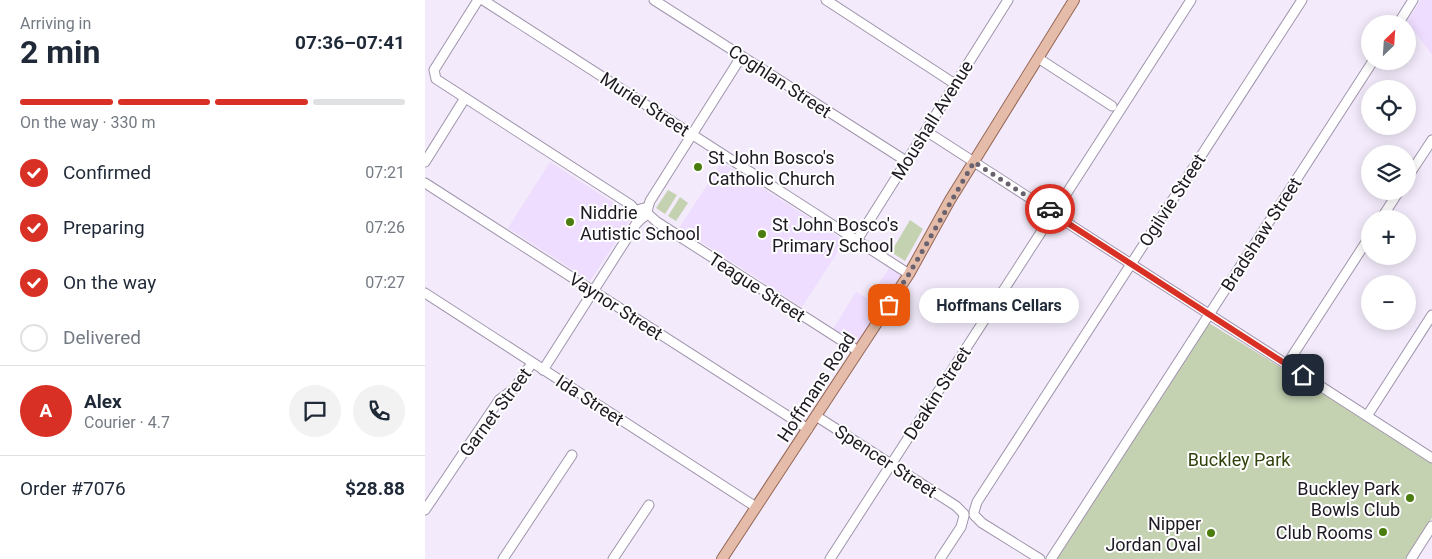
<!DOCTYPE html>
<html lang="en">
<head>
<meta charset="utf-8">
<style>
  :root { --surface:#fff; --page:#f2f2f3; --text:#1f2937; --muted:#747a83; --line:#e0e1e3; --accent:#d93025 }
  body { margin:0; font-family:Roboto,sans-serif; background:var(--page); color:var(--text); height:100vh; display:flex; flex-direction:column; font-size:19px; white-space:nowrap }
  * { box-sizing:border-box; margin:0 }
  p { font-size:16px; color:var(--muted) }
  .icon { flex:none; width:28px; height:28px; fill:none; stroke:currentColor; stroke-width:2; stroke-linecap:round; stroke-linejoin:round }
  .map { position:relative; flex:1; overflow:hidden }
  .panel { display:flex; flex-direction:column; background:var(--surface); width:425px }
  .panel>* { flex:none }
  .needle { width:32px; rotate:25deg }
  .fabs { position:absolute; left:936px; top:15px; display:grid; gap:10px }
  .fabs a { display:grid; place-items:center; width:55px; height:55px; border-radius:50%; background:var(--surface); box-shadow:0 2px 12px #0003; font-size:25px }
  .pin { position:absolute; display:grid; place-items:center; width:42px; height:42px; color:#fff; margin:-21px; border-radius:10px; box-shadow:0 2px 8px #0006 }
  .courier { position:absolute; display:grid; place-items:center; width:50px; height:50px; margin:-25px; border:4px solid #d93025; border-radius:50%; background:#fff; color:#222; box-shadow:0 1px 6px #0007 }
  .bubble { position:absolute; height:35px; border-radius:18px; background:var(--surface); box-shadow:0 2px 12px #0003; font-size:16px; font-weight:700; line-height:35px; text-align:center }
  .headline em { font-style:normal; font-weight:700 }
  .headline div { display:flex; flex-direction:column-reverse }
  .headline { display:flex; align-items:center; justify-content:space-between; height:85px; padding:0 20px }
  h1 { font-size:32px; font-weight:700; line-height:38px }
  .bar { display:grid; grid-template-columns:repeat(4,1fr); gap:8px 5px; align-content:center; height:60px; padding:0 20px }
  .bar i { height:6px; border-radius:4px; background:var(--line) }
  .bar .active { background:var(--accent) }
  .bar p { grid-column:span 4 }
  .line { display:flex; align-items:center; gap:12px; padding:0 20px; border-top:1px solid var(--line) }
  .line div { flex:1 }
  .round { display:grid; place-items:center; flex:none; width:52px; height:52px; border-radius:26px; background:var(--page) }
  ol { padding:0 20px; list-style:none }
  li { display:flex; align-items:center; gap:15px; height:55px }
  li p { margin-inline-start:auto }
  li .icon { padding:5px; border-radius:50%; background:var(--accent); color:#fff; stroke-width:4 }
  li:last-child { color:var(--muted) }
  li i { width:28px; height:28px; border:2px solid var(--line); border-radius:50% }
  main { display:flex; flex:1; min-height:0 }
  .map>svg:first-child { display:block }
  .built { fill:#eeddfe }
  .green { fill:#c5d2b2 }
  .lines { fill:none; stroke-linecap:round; stroke-linejoin:round }
  .minor-casing { stroke:#a094ac; stroke-width:11 }
  .major-casing { stroke:#946655; stroke-width:12 }
  .minor { stroke:#fff; stroke-width:9 }
  .major { stroke:#e5bca9; stroke-width:10 }
  .done { stroke:#69626e; stroke-width:5; stroke-dasharray:0 9 }
  .route { stroke:#d93025; stroke-width:6 }
  .poi-dot { fill:#4a7d0d; stroke:#fff; stroke-width:2 }
  .labels { text-anchor:middle; dominant-baseline:central; stroke-width:4; stroke-linejoin:round; paint-order:stroke }
  .street-label { font-size:18px; fill:#1e1922; stroke:#fff }
  .poi-label { font-size:18px; fill:#1e1922; stroke:#fff; text-anchor:start }
  .park-label { font-size:18px; fill:#31420b; stroke:#fff }
</style>
</head>
<body>
<main>
<section class="panel">
<div class="headline"><div><h1>2 min</h1><p>Arriving in</p></div><em>07:36–07:41</em></div>
<div class="bar"><i class="active"></i><i class="active"></i><i class="active"></i><i></i><p>On the way · 330 m</p></div>
<ol>
<li><svg class="icon" aria-label="check" viewBox="0 0 24 24"><path d="M5 12l5 5 9-10"/></svg>Confirmed<p>07:21</p></li>
<li><svg class="icon" aria-label="check" viewBox="0 0 24 24"><path d="M5 12l5 5 9-10"/></svg>Preparing<p>07:26</p></li>
<li><svg class="icon" aria-label="check" viewBox="0 0 24 24"><path d="M5 12l5 5 9-10"/></svg>On the way<p>07:27</p></li>
<li><i></i>Delivered</li>
</ol>
<div class="line" style="height:90px"><b class="round" style="background:var(--accent);color:#fff">A</b><div><b>Alex</b><p>Courier · 4.7</p></div><a class="round"><svg class="icon" aria-label="chat" viewBox="0 0 24 24"><path d="M4 5h16v11H9l-5 4z"/></svg></a><a class="round"><svg class="icon" aria-label="phone" viewBox="0 0 24 24"><path d="M5 4h4l2 5-3 2q2 4 5 5l2-3 5 2v4C11 20 4 13 5 4z"/></svg></a></div>
<div class="line" style="height:65px"><div>Order #7076</div><b>$28.88</b></div>
</section>
<div class="map">
<svg width="1007" height="559" viewBox="0 0 1007 559">
  <rect width="100%" height="100%" fill="#f3ebfb"/>
  <g class="built">
    <path d="M996,0h11v55l-25,-34z"/>
    <path d="M125,162l81,52 1,3 -42,64 -82,-53z"/>
    <path d="M297,162l123,79 -43,66 -123,-79z"/>
    <path d="M464,268l13,8 -43,69 -26,-16 23,-37 13,7z"/>
  </g>
  <g class="green">
    <path d="M243,190l9,5 -12,19 -9,-6z"/>
    <path d="M255,197l8,6 -12,18 -8,-5z"/>
    <path d="M485,220l13,9 -18,32 -14,-9z"/>
    <path d="M784,323l154,95 69,45v55l-27,41h-348z"/>
  </g>
  <g class="lines">
    <defs>
      <g id="minor">
        <path d="M53,0l-44,70 2,9 195,126 9,11 4,1 3,-4 -3,-5 -4,1 -2,3"/>
        <path d="M58,0l426,274"/>
        <path d="M229,0l252,161"/>
        <path d="M401,0l129,84"/>
        <path d="M973,24l15,-24"/>
        <path d="M613,58l74,48"/>
        <path d="M501,131l116,75 10,3"/>
        <path d="M0,162l40,-64"/>
        <path d="M982,178l25,-38"/>
        <path d="M0,183l383,246"/>
        <path d="M628,209l8,-7 130,-202"/>
        <path d="M222,211l3,-10 91,-144"/>
        <path d="M222,213l10,9 201,129"/>
        <path d="M633,214l8,8 366,236"/>
        <path d="M956,219l18,-28"/>
        <path d="M432,240l151,-240"/>
        <path d="M0,293l331,214"/>
        <path d="M862,364l83,-128"/>
        <path d="M118,370l93,-146 7,-7"/>
        <path d="M391,416l140,90 8,8"/>
        <path d="M942,416l65,-101"/>
        <path d="M0,510l74,-110 15,-11 18,-26"/>
        <path d="M549,512l3,-10 325,-502"/>
        <path d="M549,515l8,8 58,36"/>
        <path d="M78,559l69,-104"/>
        <path d="M188,559l36,-54"/>
        <path d="M405,559l215,-333 4,-10"/>
        <path d="M515,559l21,-32 3,-11"/>
        <path d="M626,559l322,-498"/>
        <path d="M986,559l21,-33"/>
      </g>
      <path id="major" d="M297,559l187,-285 41,-74 124,-200"/>
    </defs>
    <use href="#minor" class="minor-casing"/>
    <use href="#major" class="major-casing"/>
    <use href="#minor" class="minor"/>
    <use href="#major" class="major"/>
  </g>
  <g class="lines">
    <path class="done" d="M464,305l20,-31 65,-112 68,44 8,3"/>
    <path class="route" d="M625,209l5,1 11,12 237,153"/>
  </g>
  <g class="poi-dot">
    <circle cx="273" cy="167" r="5"/>
    <circle cx="145" cy="222" r="5"/>
    <circle cx="337" cy="234" r="5"/>
    <circle cx="985" cy="498" r="5"/>
    <circle cx="958" cy="532" r="5"/>
    <circle cx="786" cy="533" r="5"/>
  </g>
  <g class="labels">
    <g class="street-label">
      <text transform="translate(355 81) rotate(33)">Coghlan Street</text>
      <text transform="translate(220 104) rotate(33)">Muriel Street</text>
      <text transform="translate(507 120) rotate(-58)">Moushall Avenue</text>
      <text transform="translate(747 200) rotate(-57)">Ogilvie Street</text>
      <text transform="translate(836 234) rotate(-57)">Bradshaw Street</text>
      <text transform="translate(332 287) rotate(33)">Teague Street</text>
      <text transform="translate(191 306) rotate(33)">Vaynor Street</text>
      <text transform="translate(391 387) rotate(-57)">Hoffmans Road</text>
      <text transform="translate(512 393) rotate(-57)">Deakin Street</text>
      <text transform="translate(165 400) rotate(33)">Ida Street</text>
      <text transform="translate(70 412) rotate(-53)">Garnet Street</text>
      <text transform="translate(461 461) rotate(33)">Spencer Street</text>
    </g>
    <g class="poi-label">
      <text x="283" y="157">St John Bosco's<tspan x="283" dy="21">Catholic Church</tspan></text>
      <text x="155" y="212">Niddrie<tspan x="155" dy="21">Autistic School</tspan></text>
      <text x="347" y="224">St John Bosco's<tspan x="347" dy="21">Primary School</tspan></text>
      <text x="975" y="488" text-anchor="end">Buckley Park<tspan x="975" dy="21">Bowls Club</tspan></text>
      <text x="776" y="523" text-anchor="end">Nipper<tspan x="776" dy="21">Jordan Oval</tspan></text>
      <text x="948" y="532" text-anchor="end">Club Rooms</text>
    </g>
    <g class="park-label">
      <text x="814" y="459">Buckley Park</text>
    </g>
  </g>
</svg>
<div class="fabs">
<a><svg class="needle" viewBox="-14 -14 28 28"><path d="M0-13l5 13h-10z" fill="#e53935"/><path d="M0 13l5-13h-10z" fill="#747a83"/></svg></a>
<a><svg class="icon" aria-label="locate" viewBox="0 0 24 24"><circle cx="12" cy="12" r="6"/><path d="M12 2v4M12 18v4M2 12h4M18 12h4"/></svg></a>
<a><svg class="icon" aria-label="layers" viewBox="0 0 24 24"><path d="M12 4l9 5-9 5-9-5zM3 14l9 5 9-5"/></svg></a>
<a>+</a>
<a>−</a>
</div>
<div class="pin" style="left:464px;top:305px;background:#ea580c"><svg class="icon" aria-label="bag" viewBox="0 0 24 24"><path d="M5 8h14l-1 12H6zM9 8a3 3 0 0 1 6 0"/></svg></div>
<div class="pin" style="left:878px;top:375px;background:#1f2937"><svg class="icon" aria-label="home" viewBox="0 0 24 24"><path d="M3 11l9-7 9 7M6 9v11h12V9"/></svg></div>
<div class="courier" style="left:625px;top:209px"><svg class="icon" aria-label="car" viewBox="0 0 24 24"><path d="M5 17H2v-5l4-1 3-4h7l3 4 3 1v5h-3M9 17h6M6 11h13"/><circle cx="7" cy="17" r="2"/><circle cx="17" cy="17" r="2"/></svg></div>
<div class="bubble" style="left:494px;top:288px;width:160px">Hoffmans Cellars</div>
</div>
</main>
</body>
</html>
